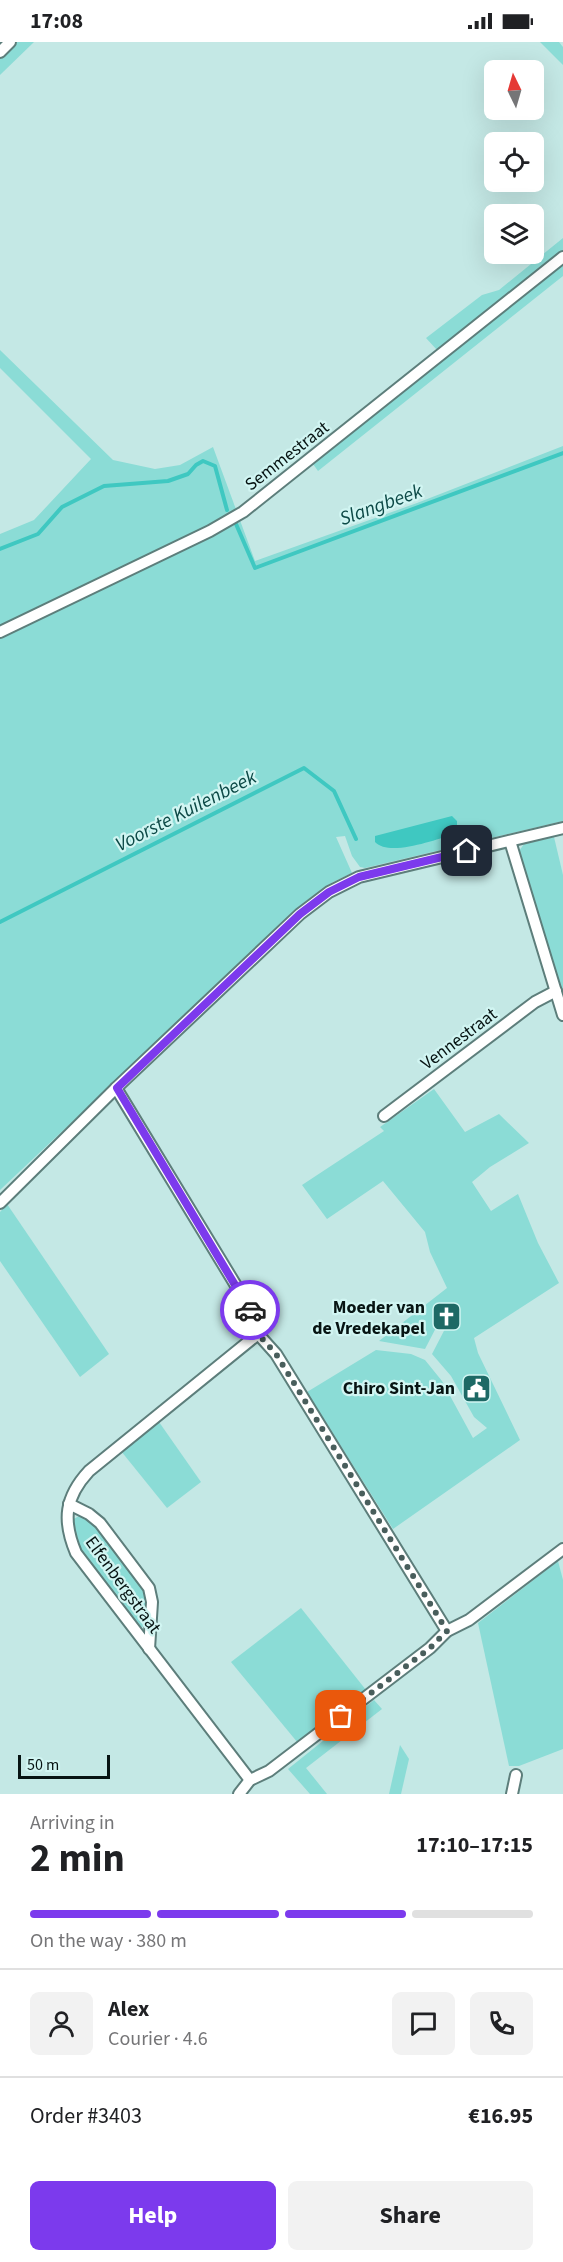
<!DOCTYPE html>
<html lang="en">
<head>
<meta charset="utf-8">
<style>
  :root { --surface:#fff; --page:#f2f2f2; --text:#202124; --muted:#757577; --line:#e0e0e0; --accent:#7c3aed }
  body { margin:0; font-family:"Source Sans 3",sans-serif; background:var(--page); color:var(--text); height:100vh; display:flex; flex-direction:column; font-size:22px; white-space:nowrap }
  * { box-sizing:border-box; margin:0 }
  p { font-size:20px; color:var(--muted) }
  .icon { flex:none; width:33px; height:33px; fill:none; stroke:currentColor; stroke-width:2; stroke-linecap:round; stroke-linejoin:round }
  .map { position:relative; height:1752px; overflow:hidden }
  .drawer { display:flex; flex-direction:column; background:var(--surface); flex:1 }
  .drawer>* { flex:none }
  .needle { width:39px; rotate:355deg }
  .buttons { position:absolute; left:484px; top:18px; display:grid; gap:12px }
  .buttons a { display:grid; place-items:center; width:60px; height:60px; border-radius:9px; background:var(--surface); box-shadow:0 6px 24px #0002; font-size:30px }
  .scale { position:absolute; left:18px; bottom:15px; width:92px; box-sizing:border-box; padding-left:6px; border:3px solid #071413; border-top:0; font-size:16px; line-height:21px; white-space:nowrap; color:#071413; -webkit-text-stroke:4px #d1f5f2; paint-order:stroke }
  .pin { position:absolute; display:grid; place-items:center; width:51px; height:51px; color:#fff; margin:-26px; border-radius:12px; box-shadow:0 3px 9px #0006 }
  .courier { position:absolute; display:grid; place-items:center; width:60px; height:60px; margin:-30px; border:4px solid #7c3aed; border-radius:50%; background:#fff; color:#222; box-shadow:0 2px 8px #0007 }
  .head em { font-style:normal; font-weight:700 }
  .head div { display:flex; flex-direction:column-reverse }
  .head { display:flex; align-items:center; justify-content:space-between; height:102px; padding:0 30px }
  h1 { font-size:39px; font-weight:700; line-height:45px }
  .bar { display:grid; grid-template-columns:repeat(4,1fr); gap:9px 6px; align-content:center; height:72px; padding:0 30px }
  .bar i { height:8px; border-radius:4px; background:var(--line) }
  .bar .active { background:var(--accent) }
  .bar p { grid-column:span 4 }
  .line { display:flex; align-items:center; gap:15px; padding:0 30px; border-top:2px solid var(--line) }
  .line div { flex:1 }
  .round { display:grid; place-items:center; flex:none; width:63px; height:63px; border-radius:9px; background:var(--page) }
  .button { display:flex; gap:12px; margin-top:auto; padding:12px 30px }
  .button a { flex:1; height:69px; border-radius:9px; background:var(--accent); color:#fff; font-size:24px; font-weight:700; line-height:69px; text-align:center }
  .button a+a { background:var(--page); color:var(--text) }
  .status { display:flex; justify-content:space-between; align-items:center; height:42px; padding:0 30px; background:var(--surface); direction:ltr }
  .status svg { height:16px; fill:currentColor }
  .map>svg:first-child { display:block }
  .green { fill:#8bdcd6 }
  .water { fill:#3fc8c1 }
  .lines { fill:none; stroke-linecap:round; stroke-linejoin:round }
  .stream { stroke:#3fc8c1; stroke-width:4 }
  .minor-casing { stroke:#5d7e7b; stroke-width:14 }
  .minor { stroke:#fff; stroke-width:10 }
  .done { stroke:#495e5c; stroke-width:6; stroke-dasharray:0 10.8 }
  .route { stroke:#7c3aed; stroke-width:8 }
  .labels { text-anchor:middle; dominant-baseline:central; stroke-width:4.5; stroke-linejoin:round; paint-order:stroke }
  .street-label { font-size:18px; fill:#071413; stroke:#d1f5f2 }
  .poi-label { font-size:18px; font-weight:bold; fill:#071413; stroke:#d1f5f2; text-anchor:end }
  .water-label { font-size:20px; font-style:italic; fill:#0c4946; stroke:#d1f5f2 }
</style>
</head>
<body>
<div class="status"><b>17:08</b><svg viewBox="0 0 49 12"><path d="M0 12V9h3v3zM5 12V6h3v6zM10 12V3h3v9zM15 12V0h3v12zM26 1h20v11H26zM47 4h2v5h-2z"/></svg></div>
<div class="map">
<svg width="563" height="1752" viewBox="0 0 563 1752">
  <rect width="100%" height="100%" fill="#c4e8e5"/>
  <g class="green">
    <path d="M0,0h34l-34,33z"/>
    <path d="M540,0h19l4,5v18z"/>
    <path d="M563,196v38l-245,195 -10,-14 129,-107 -11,-12 56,-43 17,-5z"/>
    <path d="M0,308l113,110 42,9 25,-4 33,-18 42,114 162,-58 146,-57v375l-198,47 -5,-1 -8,-11 -7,-20 -9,1 16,36 -19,9 -27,19 -306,289v-656l34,-14 57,-61 -91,-91z"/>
    <path d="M554,795l9,38v123l-44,-147 5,-7z"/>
    <path d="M434,1047l31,43 34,-18 30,29 -39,24 -18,15 19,29 27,-17 20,49 21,40 -85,55 4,15 42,87 -127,89 -86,-137 69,-42 35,4 14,6 17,21 31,57 14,-10 -13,-11 -23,-41 -19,-22 15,-29 -8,-3 -14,27 -46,-8 68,-53 -17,-36 -5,-20 -42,-51 -56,38 -25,-34 82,-54 -4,-4z"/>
    <path d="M7,1162l102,150 -29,23 -80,-116v-49z"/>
    <path d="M159,1380l42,60 -34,26 -46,-57z"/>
    <path d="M79,1474l15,8 51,69 1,33 -5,1 -62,-78 -4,-9 -3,-20z"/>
    <path d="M558,1519l5,19v169l-44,17h-10l-31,-143z"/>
    <path d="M301,1566l65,82 -68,53 -67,-81z"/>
    <path d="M374,1658l8,9 -76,59 21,26h-17l-22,-25z"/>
    <path d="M400,1703l9,14 -8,35h-12z"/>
  </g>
  <path class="water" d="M452,774l5,5v6l-5,8c-18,5 -63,22 -77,7v-6z"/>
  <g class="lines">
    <g class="stream">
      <path d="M236,482l19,44 308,-115"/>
      <path d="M0,507l38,-15 24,-27 42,-21 64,-5 20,-7 8,-9 7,-4 12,5 12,44"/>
      <path d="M0,880l304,-154 30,23 22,48"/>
    </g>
    <defs>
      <g id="minor">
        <path d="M0,10l10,-10"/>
        <path d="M0,590l210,-101 33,-19 320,-255"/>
        <path d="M510,799l53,174"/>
        <path d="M116,1046l133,219 9,27 18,20 171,277"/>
        <path d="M384,1074l151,-114 21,-11"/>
        <path d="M0,1161l116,-115 184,-174 29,-22 30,-15 204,-49"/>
        <path d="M69,1462l20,10 11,9 49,65 3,14 -3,47"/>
        <path d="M250,1738l-174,-227c-14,-33 -11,-56 13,-82l169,-137"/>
        <path d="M239,1752l11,-14 19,-9 161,-123 17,-17 22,-11 94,-71"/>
        <path d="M512,1752l4,-19"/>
      </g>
    </defs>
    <use href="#minor" class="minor-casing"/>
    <use href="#minor" class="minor"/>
  </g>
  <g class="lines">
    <path class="done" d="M250,1268l8,24 18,20 171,277 -17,17 -89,68"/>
    <path class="route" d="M250,1268l-133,-222 183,-174 29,-22 30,-15 108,-26"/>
  </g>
  <defs>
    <symbol id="church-square" viewBox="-11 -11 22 22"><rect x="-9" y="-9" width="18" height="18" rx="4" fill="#1d6965" stroke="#d1f5f2"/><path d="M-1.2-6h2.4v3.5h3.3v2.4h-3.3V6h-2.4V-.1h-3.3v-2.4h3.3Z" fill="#fff"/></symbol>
    <symbol id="civic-square" viewBox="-11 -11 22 22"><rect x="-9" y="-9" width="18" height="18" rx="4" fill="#1d6965" stroke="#d1f5f2"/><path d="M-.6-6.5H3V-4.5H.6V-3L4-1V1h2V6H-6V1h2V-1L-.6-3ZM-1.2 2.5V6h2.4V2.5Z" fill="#fff"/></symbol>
  </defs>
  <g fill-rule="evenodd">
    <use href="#church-square" x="430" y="1258" width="33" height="33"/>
    <use href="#civic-square" x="460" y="1330" width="33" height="33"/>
  </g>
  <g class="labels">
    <g class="street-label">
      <text transform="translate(287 414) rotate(-38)">Semmestraat</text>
      <text transform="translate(459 997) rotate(-37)">Vennestraat</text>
      <text transform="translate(123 1543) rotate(54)">Elfenbergstraat</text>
    </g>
    <g class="poi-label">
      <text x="425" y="1265">Moeder van<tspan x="425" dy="21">de Vredekapel</tspan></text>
      <text x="455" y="1346">Chiro Sint-Jan</text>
    </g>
    <g class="water-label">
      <text transform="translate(381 463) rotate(-20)">Slangbeek</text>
      <text transform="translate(186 769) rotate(-27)">Voorste Kuilenbeek</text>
    </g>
  </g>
</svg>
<div class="buttons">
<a><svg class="needle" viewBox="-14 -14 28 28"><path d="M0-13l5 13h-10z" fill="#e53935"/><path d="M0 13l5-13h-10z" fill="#757577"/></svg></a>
<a><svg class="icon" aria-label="locate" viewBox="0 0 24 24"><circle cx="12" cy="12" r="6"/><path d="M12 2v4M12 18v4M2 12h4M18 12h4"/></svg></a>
<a><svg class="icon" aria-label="layers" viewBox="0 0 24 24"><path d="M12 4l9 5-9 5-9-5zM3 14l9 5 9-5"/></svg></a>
</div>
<div class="scale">50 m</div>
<div class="pin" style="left:341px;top:1674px;background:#ea580c"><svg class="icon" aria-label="bag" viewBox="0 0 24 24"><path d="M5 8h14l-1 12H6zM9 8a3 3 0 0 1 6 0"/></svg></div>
<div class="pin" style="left:467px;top:809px;background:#1f2937"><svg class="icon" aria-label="home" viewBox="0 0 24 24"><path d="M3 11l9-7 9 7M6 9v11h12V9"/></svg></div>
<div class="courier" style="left:250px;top:1268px"><svg class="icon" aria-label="car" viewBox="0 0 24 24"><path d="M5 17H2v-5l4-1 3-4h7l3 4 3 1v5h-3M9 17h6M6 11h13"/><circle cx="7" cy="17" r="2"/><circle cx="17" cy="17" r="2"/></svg></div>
</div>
<section class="drawer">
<div class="head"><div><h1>2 min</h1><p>Arriving in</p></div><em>17:10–17:15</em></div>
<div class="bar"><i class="active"></i><i class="active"></i><i class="active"></i><i></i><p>On the way · 380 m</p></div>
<div class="line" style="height:108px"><a class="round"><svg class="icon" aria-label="person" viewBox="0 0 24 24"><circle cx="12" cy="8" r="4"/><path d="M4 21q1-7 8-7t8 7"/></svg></a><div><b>Alex</b><p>Courier · 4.6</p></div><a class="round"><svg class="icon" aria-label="chat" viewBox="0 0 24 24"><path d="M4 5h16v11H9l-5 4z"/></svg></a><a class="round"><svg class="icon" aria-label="phone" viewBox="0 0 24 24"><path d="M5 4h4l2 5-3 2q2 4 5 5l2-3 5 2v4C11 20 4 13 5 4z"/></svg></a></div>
<div class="line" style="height:78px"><div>Order #3403</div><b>€16.95</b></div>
<div class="button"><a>Help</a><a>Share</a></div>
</section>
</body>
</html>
